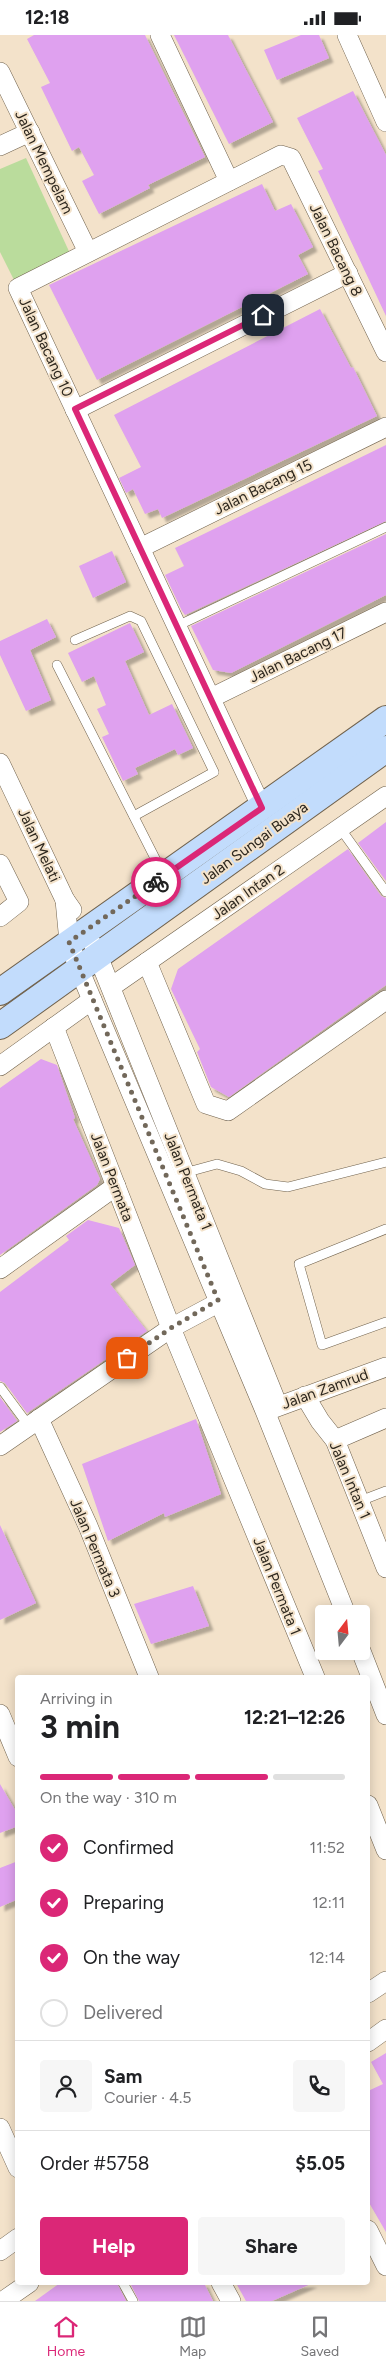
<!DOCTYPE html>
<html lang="en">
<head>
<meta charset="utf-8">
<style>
  :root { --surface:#fff; --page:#f6f6f6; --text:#202124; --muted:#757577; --line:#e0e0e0; --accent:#db2777 }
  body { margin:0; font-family:Figtree,sans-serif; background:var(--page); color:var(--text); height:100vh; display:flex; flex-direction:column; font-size:19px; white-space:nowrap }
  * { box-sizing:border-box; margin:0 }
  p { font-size:16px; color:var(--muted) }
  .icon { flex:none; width:28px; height:28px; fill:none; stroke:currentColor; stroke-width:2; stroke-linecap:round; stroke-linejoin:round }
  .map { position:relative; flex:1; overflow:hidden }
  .panel { position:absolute; left:15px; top:1640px; width:355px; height:610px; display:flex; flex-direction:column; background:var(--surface); border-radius:5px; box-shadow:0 2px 12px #0003 }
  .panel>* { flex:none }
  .needle { width:32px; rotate:16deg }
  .fabs { position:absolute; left:315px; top:1570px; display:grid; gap:10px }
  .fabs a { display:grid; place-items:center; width:55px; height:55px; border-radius:5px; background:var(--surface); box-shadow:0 2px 12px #0003; font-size:25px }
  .pin { position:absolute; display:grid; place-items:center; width:42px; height:42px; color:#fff; margin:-21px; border-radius:10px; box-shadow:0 2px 8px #0006 }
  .courier { position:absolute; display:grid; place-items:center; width:50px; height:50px; margin:-25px; border:4px solid #db2777; border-radius:50%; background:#fff; color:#222; box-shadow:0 1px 6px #0007 }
  .summary em { font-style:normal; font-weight:700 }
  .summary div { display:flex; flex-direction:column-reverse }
  .summary { display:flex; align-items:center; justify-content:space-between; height:85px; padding:0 25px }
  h1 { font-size:32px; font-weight:700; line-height:38px }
  .bar { display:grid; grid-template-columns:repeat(4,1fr); gap:8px 5px; align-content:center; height:60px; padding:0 25px }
  .bar i { height:6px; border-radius:4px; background:var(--line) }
  .bar .selected { background:var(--accent) }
  .bar p { grid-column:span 4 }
  .line { display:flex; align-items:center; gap:12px; padding:0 25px; border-top:1px solid var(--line) }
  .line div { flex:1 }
  .round { display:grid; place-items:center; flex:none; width:52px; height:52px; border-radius:5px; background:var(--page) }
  ol { padding:0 25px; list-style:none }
  li { display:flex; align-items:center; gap:15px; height:55px }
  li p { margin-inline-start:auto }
  li .icon { padding:5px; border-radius:50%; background:var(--accent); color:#fff; stroke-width:4 }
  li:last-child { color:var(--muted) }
  li i { width:28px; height:28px; border:2px solid var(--line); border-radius:50% }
  .primary-button { display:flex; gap:10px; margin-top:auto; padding:10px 25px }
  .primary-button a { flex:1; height:58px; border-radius:5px; background:var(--accent); color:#fff; font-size:20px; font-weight:700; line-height:58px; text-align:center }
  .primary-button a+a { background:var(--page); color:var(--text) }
  .status { display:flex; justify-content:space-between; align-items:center; height:35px; padding:0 25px; background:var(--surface); direction:ltr }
  .status svg { height:14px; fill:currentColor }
  .tab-bar { display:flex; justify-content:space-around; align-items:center; height:70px; border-top:1px solid var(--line); background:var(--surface); font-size:14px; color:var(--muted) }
  .tab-bar a { display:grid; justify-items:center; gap:2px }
  .tab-bar .selected { color:var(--accent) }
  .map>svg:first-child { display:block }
  .green { fill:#badc9c }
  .building { fill:#dfa1ef; filter:url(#shadow) }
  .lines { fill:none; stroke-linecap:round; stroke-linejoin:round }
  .lane-casing { stroke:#70624d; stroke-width:10 }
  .street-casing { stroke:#70624d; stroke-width:20 }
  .secondary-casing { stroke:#70624d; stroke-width:28 }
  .lane { stroke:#fff; stroke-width:9 }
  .street { stroke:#fff; stroke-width:19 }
  .secondary { stroke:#c2dcfc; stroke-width:26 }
  .done { stroke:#72685a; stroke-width:5; stroke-dasharray:0 9 }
  .route { stroke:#db2777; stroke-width:6 }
  .labels { text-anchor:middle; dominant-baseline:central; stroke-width:4; stroke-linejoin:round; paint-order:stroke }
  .street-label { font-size:15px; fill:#2d271e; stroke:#f3e2ca }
</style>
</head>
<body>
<div class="status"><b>12:18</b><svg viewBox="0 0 49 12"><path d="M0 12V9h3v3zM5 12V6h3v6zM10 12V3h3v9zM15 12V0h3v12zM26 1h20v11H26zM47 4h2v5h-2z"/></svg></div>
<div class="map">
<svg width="386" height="2266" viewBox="0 0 386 2266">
  <defs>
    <filter id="shadow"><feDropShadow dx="4.5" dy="4.5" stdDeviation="1" flood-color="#0004"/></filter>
  </defs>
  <rect width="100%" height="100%" fill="#f3e2ca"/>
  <path class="green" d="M26,123l47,102 -55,28 -18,-36v-83z"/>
  <g class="building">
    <path d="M34,0h111l60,122 -57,28 2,3 -51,26 -17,-33 12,-6 -15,-28 -7,4 -31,-64 9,-4 -23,-44z"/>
    <path d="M174,0h54l45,87 -44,22z"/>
    <path d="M301,0h18l10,23 -52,22 -13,-30z"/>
    <path d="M353,56l33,64v161l-68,-145 5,-2 -26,-51z"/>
    <path d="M262,149l13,27 16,-7 22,43 -15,8 10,19 -211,106 -48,-95z"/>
    <path d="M320,274l31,59 2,-1 24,49 -215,102 -4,-9 -13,5 -12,-25 -7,4 -7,-15 22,-11 -27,-52z"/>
    <path d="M386,410v76l-201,94 -3,-4 -17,-36 19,-9 -9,-18z"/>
    <path d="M386,499v61l-155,78 -18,-3 -22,-44z"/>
    <path d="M112,516l14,31 -33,16 -14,-32z"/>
    <path d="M47,584l9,18 -26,13 21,50 -25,11 -26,-56v-14z"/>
    <path d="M130,588l14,29 -19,9 24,54 23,-11 21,44 -15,7 -3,-6 -40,19 3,6 -15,7 -21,-44 7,-3 -12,-25 9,-4 -12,-29 -12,6 -14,-29z"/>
    <path d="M386,787v59l-28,-38z"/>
    <path d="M348,814l33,47 5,2v87l-157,112 -18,-10 -14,-35 3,-3 -29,-60 7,-20z"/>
    <path d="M41,1024l16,6 18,53 -2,1 27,60 -3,6 -97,70v-167z"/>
    <path d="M88,1185l31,8 16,37 -25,19 37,47 -120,82 -22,-30 -5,-2v-89l69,-52 -3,-4z"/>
    <path d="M0,1362l17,24 -17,11z"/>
    <path d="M196,1384l25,75 -56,23 -1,-4 -56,28 -26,-77z"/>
    <path d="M0,1490l36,78 -36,17z"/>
    <path d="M193,1551l16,40 -58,18 -17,-40z"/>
    <path d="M0,1749l18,31v11l-18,7z"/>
    <path d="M18,1826v38l-18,8v-39z"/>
    <path d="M386,2018v179l-18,-31v-110l15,-7 -12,-22z"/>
    <path d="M60,2248h57l9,18h-91z"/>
    <path d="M130,2248h74l9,18h-74z"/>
    <path d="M236,2248h77l-41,18h-26z"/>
  </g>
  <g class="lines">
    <defs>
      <g id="lane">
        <path d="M177,591l209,-99"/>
        <path d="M75,605l55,-24 11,5 73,151 -80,44"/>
        <path d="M57,630l106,209"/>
        <path d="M340,793l46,64"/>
        <path d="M184,1138l33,-9 24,7 24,13 23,3 98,-25"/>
        <path d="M386,1194l-87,35 23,81 64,-23"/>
        <path d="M0,1352l29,39"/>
        <path d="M360,1466l26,-10"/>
        <path d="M123,2248l10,18"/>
      </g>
      <g id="street">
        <path d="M160,0l69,146"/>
        <path d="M347,0l39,87"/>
        <path d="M0,37l88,180"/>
        <path d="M0,111l30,-14"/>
        <path d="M75,375l273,-137"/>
        <path d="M140,513l246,-121"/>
        <path d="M211,663l175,-86"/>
        <path d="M0,728l65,137 7,10"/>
        <path d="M262,773l-244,-520 263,-133 10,3 95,194"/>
        <path d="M0,829l19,38 -19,15"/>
        <path d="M65,865l4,42 10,27 186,442 81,203"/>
        <path d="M94,911l184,460"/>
        <path d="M147,927l59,142 22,7 158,-111"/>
        <path d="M111,952l275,-191"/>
        <path d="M54,992l117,301 144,349"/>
        <path d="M0,1031l92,-66"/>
        <path d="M0,1234l116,-83"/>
        <path d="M305,1361l15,25 15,19 51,128"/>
        <path d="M266,1376l120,-44"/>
        <path d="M39,1384l49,107 61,151"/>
        <path d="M335,1405l51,-22"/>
        <path d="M0,1411l171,-118 58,-31"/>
        <path d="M361,1616l25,64"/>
        <path d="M0,1679l18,43"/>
        <path d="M368,1770l18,45"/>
        <path d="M368,1958l18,-12"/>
        <path d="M368,2007l18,-13"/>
        <path d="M0,2093l18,40"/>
        <path d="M368,2195l18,36"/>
        <path d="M0,2216l18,-13"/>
        <path d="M221,2248l10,18"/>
        <path d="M3,2266l26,-18"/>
      </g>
      <g id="secondary">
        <path d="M0,957l386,-273"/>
        <path d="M0,991l386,-277"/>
      </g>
    </defs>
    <use href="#lane" class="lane-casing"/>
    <use href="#street" class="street-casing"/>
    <use href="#secondary" class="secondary-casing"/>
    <use href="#lane" class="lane"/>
    <use href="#street" class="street"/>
    <use href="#secondary" class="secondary"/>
  </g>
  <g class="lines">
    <path class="done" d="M127,1323l44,-30 47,-28 -149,-358 87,-60"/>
    <path class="route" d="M156,847l106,-74 -187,-399 188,-94"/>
  </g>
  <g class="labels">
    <g class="street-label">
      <text transform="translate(44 127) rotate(64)">Jalan Mempelam</text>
      <text transform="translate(336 215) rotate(64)">Jalan Bacang 8</text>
      <text transform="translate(46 312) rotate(65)">Jalan Bacang 10</text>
      <text transform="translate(263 452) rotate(-26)">Jalan Bacang 15</text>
      <text transform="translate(298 620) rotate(-26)">Jalan Bacang 17</text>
      <text transform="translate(254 808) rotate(-36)">Jalan Sungai Buaya</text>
      <text transform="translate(39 810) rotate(65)">Jalan Melati</text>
      <text transform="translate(248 857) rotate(-35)">Jalan Intan 2</text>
      <text transform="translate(112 1142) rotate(69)">Jalan Permata</text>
      <text transform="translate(188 1146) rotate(68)">Jalan Permata 1</text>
      <text transform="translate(325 1354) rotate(-20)">Jalan Zamrud</text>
      <text transform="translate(350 1445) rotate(67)">Jalan Intan 1</text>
      <text transform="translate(95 1513) rotate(67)">Jalan Permata 3</text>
      <text transform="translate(277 1551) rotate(68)">Jalan Permata 1</text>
    </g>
  </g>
</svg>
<div class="fabs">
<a><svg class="needle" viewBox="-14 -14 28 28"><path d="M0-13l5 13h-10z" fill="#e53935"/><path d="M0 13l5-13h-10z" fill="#757577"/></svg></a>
</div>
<div class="pin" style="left:127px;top:1323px;background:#ea580c"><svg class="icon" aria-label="bag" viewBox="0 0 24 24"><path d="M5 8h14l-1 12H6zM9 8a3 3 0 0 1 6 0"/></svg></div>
<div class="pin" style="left:263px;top:280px;background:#1f2937"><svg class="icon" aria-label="home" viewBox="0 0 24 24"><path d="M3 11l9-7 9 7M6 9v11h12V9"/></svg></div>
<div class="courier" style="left:156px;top:847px"><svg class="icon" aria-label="bike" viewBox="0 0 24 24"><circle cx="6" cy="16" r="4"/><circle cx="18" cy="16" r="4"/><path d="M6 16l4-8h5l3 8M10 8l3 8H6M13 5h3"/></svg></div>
<section class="panel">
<div class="summary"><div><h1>3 min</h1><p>Arriving in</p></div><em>12:21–12:26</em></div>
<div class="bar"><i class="selected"></i><i class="selected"></i><i class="selected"></i><i></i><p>On the way · 310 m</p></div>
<ol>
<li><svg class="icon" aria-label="check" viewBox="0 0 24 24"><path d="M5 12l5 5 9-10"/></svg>Confirmed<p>11:52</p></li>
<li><svg class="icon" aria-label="check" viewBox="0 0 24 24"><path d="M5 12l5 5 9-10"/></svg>Preparing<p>12:11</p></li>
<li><svg class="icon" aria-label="check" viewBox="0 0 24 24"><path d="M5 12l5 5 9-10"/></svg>On the way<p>12:14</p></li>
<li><i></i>Delivered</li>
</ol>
<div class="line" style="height:90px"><a class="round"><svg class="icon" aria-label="person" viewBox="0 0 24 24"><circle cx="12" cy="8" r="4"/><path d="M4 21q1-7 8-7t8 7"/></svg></a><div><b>Sam</b><p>Courier · 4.5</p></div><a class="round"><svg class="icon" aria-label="phone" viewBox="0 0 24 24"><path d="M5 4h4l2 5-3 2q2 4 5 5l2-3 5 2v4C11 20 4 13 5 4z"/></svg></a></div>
<div class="line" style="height:65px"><div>Order #5758</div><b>$5.05</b></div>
<div class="primary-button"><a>Help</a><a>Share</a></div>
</section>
</div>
<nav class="tab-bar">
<a class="selected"><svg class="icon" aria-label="home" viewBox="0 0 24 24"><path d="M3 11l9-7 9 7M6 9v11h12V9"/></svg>Home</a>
<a><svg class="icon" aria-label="map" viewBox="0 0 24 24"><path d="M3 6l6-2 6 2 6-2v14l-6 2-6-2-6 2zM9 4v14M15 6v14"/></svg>Map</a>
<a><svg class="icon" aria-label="saved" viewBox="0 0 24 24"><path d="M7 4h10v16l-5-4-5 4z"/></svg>Saved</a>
</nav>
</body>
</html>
